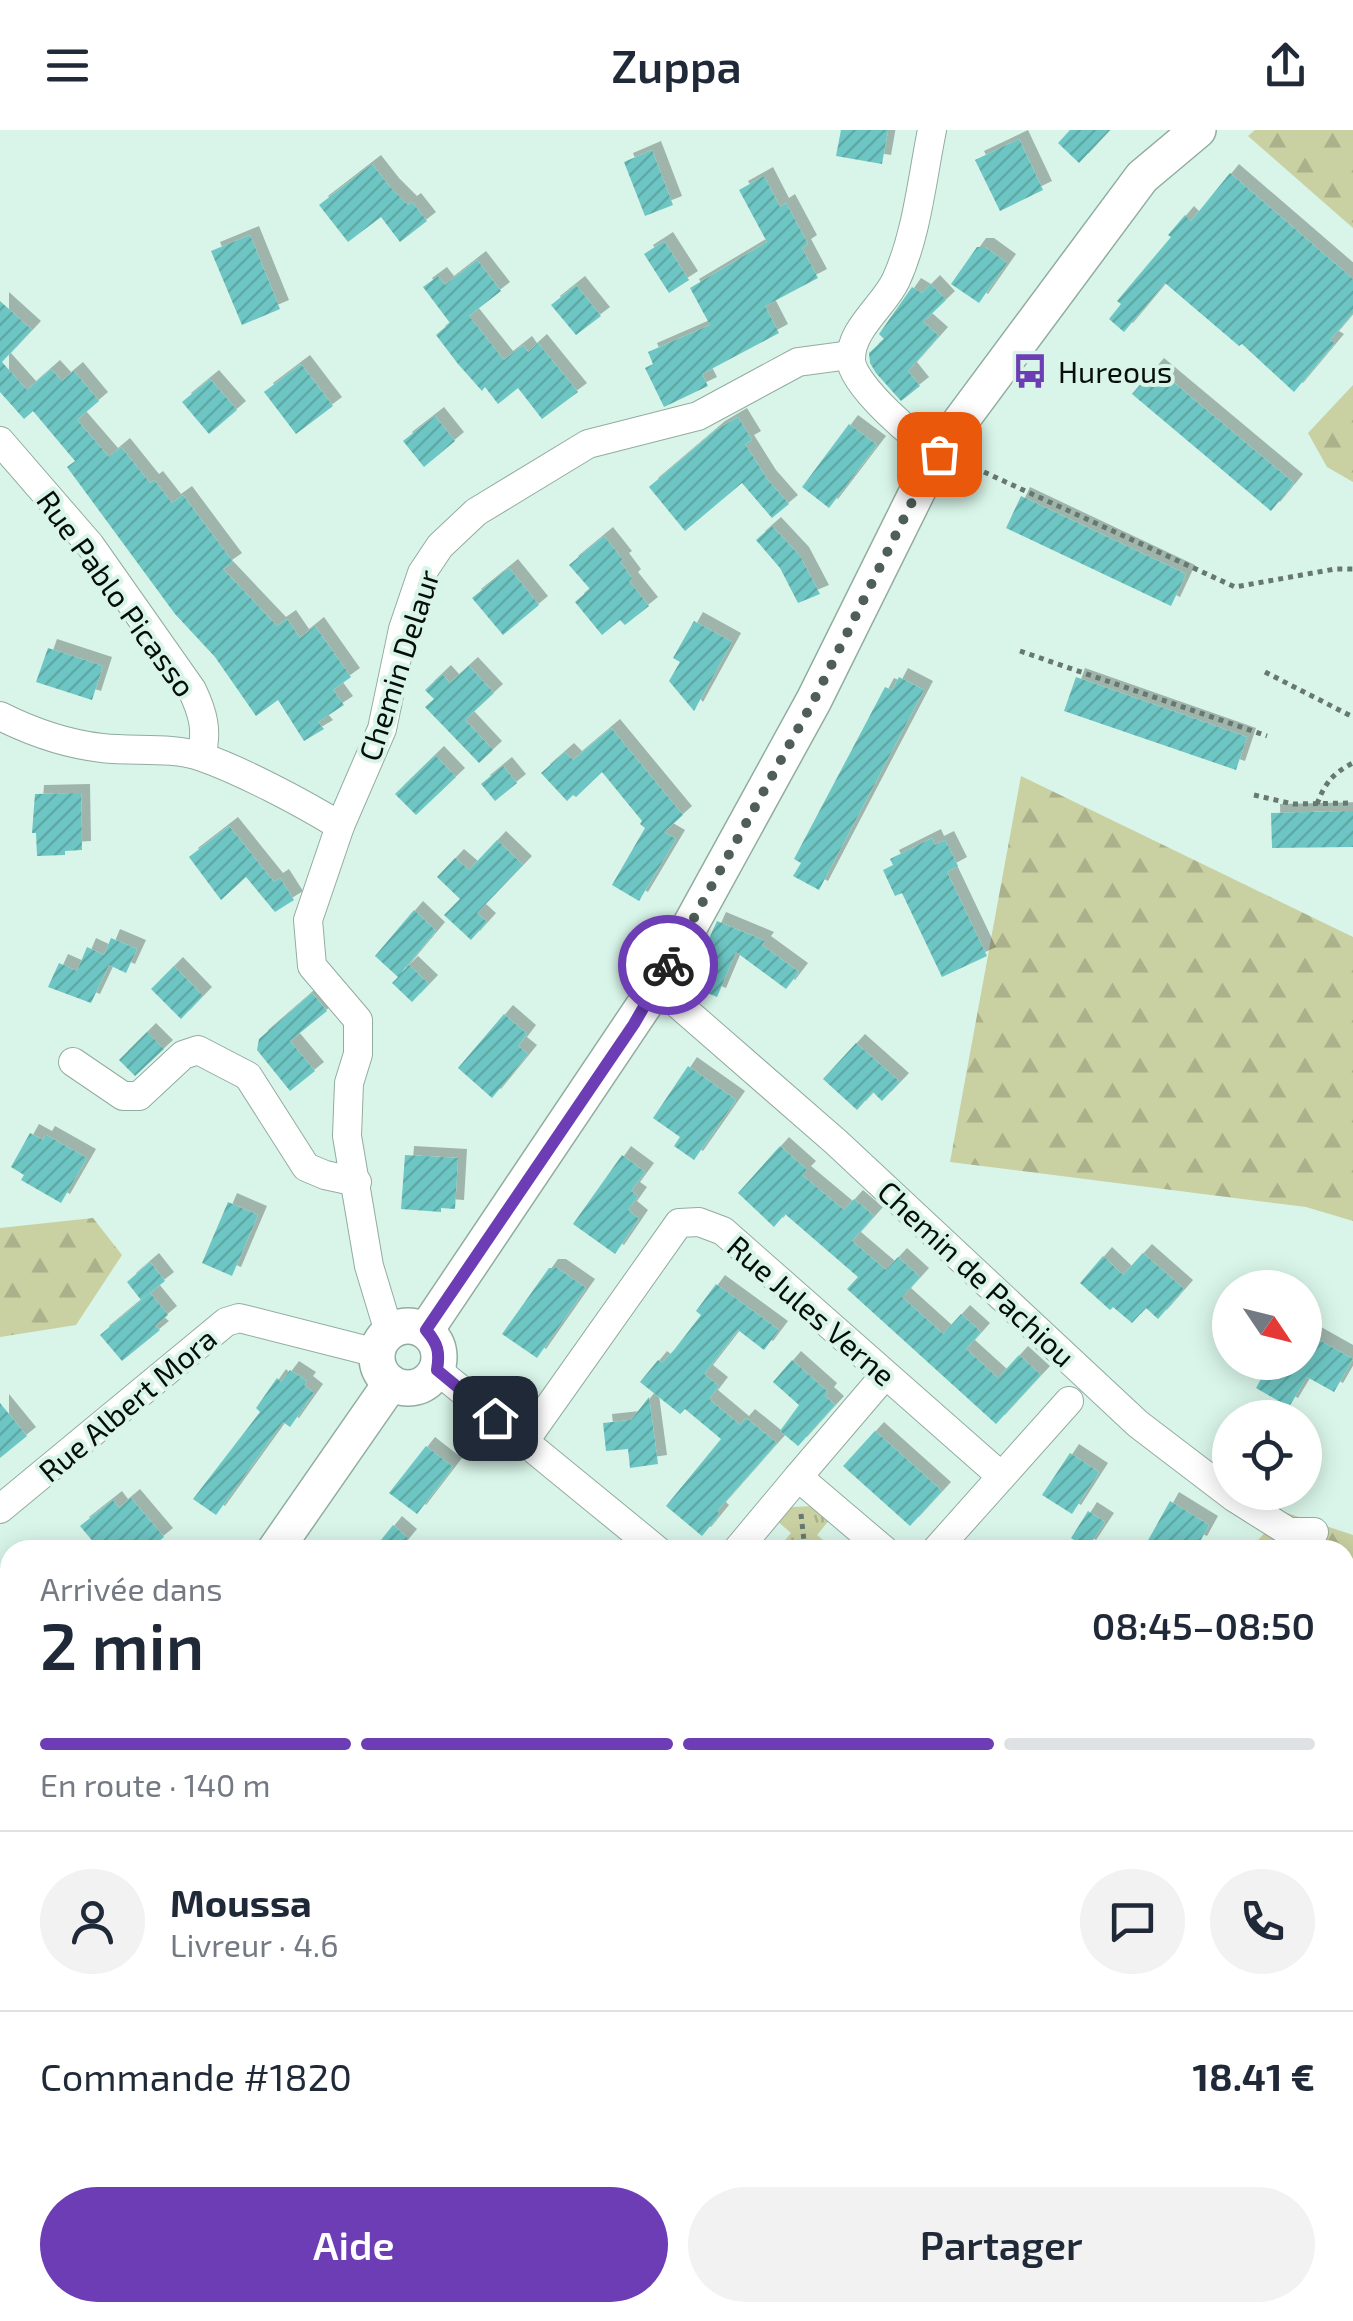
<!DOCTYPE html>
<html lang="fr">
<head>
<meta charset="utf-8">
<style>
  :root { --surface:#fff; --page:#f2f2f3; --text:#1f2937; --muted:#747a83; --line:#e0e1e3; --accent:#6c3db4 }
  body { margin:0; font-family:"Exo 2",sans-serif; background:var(--page); color:var(--text); height:100vh; display:flex; flex-direction:column; font-size:38px; white-space:nowrap }
  * { box-sizing:border-box; margin:0 }
  p { font-size:32px; color:var(--muted) }
  .icon { flex:none; width:55px; height:55px; fill:none; stroke:currentColor; stroke-width:2; stroke-linecap:round; stroke-linejoin:round }
  .map { position:relative; flex:1; overflow:hidden }
  .panel { position:absolute; left:0px; top:1410px; width:1355px; height:782px; display:flex; flex-direction:column; background:var(--surface); border-radius:30px 30px 0 0; box-shadow:0 5px 25px #0003 }
  .panel>* { flex:none }
  .needle { width:65px; rotate:125deg }
  .buttons { position:absolute; left:1212px; top:1140px; display:grid; gap:20px }
  .buttons a { display:grid; place-items:center; width:110px; height:110px; border-radius:50%; background:var(--surface); box-shadow:0 5px 25px #0003; font-size:50px }
  .pin { position:absolute; display:grid; place-items:center; width:85px; height:85px; color:#fff; margin:-42px; border-radius:20px; box-shadow:0 5px 15px #0006 }
  .courier { position:absolute; display:grid; place-items:center; width:100px; height:100px; margin:-50px; border:8px solid #6c3db4; border-radius:50%; background:#fff; color:#222; box-shadow:0 2px 12px #0007 }
  .overview em { font-style:normal; font-weight:600 }
  .overview div { display:flex; flex-direction:column-reverse }
  .overview { display:flex; align-items:center; justify-content:space-between; height:170px; padding:0 40px }
  h1 { font-size:65px; font-weight:600; line-height:75px }
  .bar { display:grid; grid-template-columns:repeat(4,1fr); gap:15px 10px; align-content:center; height:120px; padding:0 40px }
  .bar i { height:12px; border-radius:8px; background:var(--line) }
  .bar .selected { background:var(--accent) }
  .bar p { grid-column:span 4 }
  .line { display:flex; align-items:center; gap:25px; padding:0 40px; border-top:2px solid var(--line) }
  .line div { flex:1 }
  .round { display:grid; place-items:center; flex:none; width:105px; height:105px; border-radius:52px; background:var(--page) }
  .primary-button { display:flex; gap:20px; margin-top:auto; padding:20px 40px }
  .primary-button a { flex:1; height:115px; border-radius:60px; background:var(--accent); color:#fff; font-size:40px; font-weight:600; line-height:115px; text-align:center }
  .primary-button a+a { background:var(--page); color:var(--text) }
  header { display:flex; justify-content:space-between; align-items:center; height:130px; padding:0 40px; background:var(--surface); font-size:45px; font-weight:600 }
  .map>svg:first-child { display:block }
  .grass { fill:url(#grass-tufts) }
  .forest { fill:url(#forest-firs) }
  .water { fill:#4e9fb7 }
  .building { fill:url(#building-hatch); filter:url(#shadow) }
  .lines { fill:none; stroke-linecap:round; stroke-linejoin:round }
  .minor-casing { stroke:#92aca0; stroke-width:30 }
  .tertiary-casing { stroke:#92aca0; stroke-width:38 }
  .path { stroke:#677871; stroke-width:5; stroke-dasharray:5 5; stroke-linecap:butt }
  .minor { stroke:#fff; stroke-width:28 }
  .tertiary { stroke:#fff; stroke-width:35 }
  .done { stroke:#4f5f58; stroke-width:10; stroke-dasharray:0 18 }
  .route { stroke:#6c3db4; stroke-width:12 }
  .labels { text-anchor:middle; dominant-baseline:central; stroke-width:8; stroke-linejoin:round; paint-order:stroke }
  .poi-label { font-size:30px; fill:#050e0a; stroke:#d9f5e9; text-anchor:start }
  .street-label { font-size:30px; fill:#050e0a; stroke:#d9f5e9 }
</style>
</head>
<body>
<header><svg class="icon" aria-label="menu" viewBox="0 0 24 24"><path d="M4 6h16M4 12h16M4 18h16"/></svg>Zuppa<svg class="icon" aria-label="share" viewBox="0 0 24 24"><path d="M12 15V3M7 8l5-5 5 5M5 13v7h14v-7"/></svg></header>
<div class="map">
<svg width="1353" height="2191" viewBox="0 0 1353 2191">
  <defs>
    <pattern id="grass-tufts" width="24" height="20" patternUnits="userSpaceOnUse" patternTransform="scale(2.5)"><rect width="24" height="20" fill="#c9d0a2"/><path d="M3 7l-1-3M5 7V3M7 7l1-3M15 17l-1-3M17 17v-4M19 17l1-3" fill="none" stroke="#abb18a"/></pattern>
    <pattern id="forest-firs" width="22" height="20" patternUnits="userSpaceOnUse" patternTransform="scale(2.5)"><rect width="22" height="20" fill="#c9d0a2"/><path d="M5 1l3.5 6h-7zM16 11l3.5 6h-7z" fill="#abb18a"/></pattern>
    <pattern id="building-hatch" width="6" height="6" patternUnits="userSpaceOnUse" patternTransform="scale(2.5)"><rect width="6" height="6" fill="#6dc6c3"/><path d="M-1 1l2-2M0 6l6-6M5 7l2-2" fill="none" stroke="#5da9a6"/></pattern>
    <filter id="shadow"><feDropShadow dx="9" dy="-9" stdDeviation="0" flood-color="#0004"/></filter>
  </defs>
  <rect width="100%" height="100%" fill="#d9f5e9"/>
  <path class="grass" d="M815,1376l15,13 -13,16 18,15h-58l14,-17 -14,-12 14,-14z"/>
  <g class="forest">
    <path d="M1255,0h98v98l-105,-92z"/>
    <path d="M1353,255v97l-26,-15 -19,-34z"/>
    <path d="M1021,646l332,161v284l-47,-14 -356,-45z"/>
    <path d="M93,1088l29,37 -46,70 -76,12v-109z"/>
    <path d="M1284,1382l69,23v551l-8,4v-540h-96z"/>
    <path d="M431,2182h911l8,9h-924z"/>
  </g>
  <path class="water" d="M1353,1956v235h-3l-8,-8 3,-1v-222z"/>
  <g class="building">
    <path d="M841,0h47l-6,34 -46,-8z"/>
    <path d="M1070,0h40l-31,33 -21,-20z"/>
    <path d="M1019,9l24,51 -43,21 -25,-51z"/>
    <path d="M652,20l21,55 -28,11 -21,-54z"/>
    <path d="M372,34l18,23 18,18 4,-3 15,19 -27,21 -19,-25 -33,25 -29,-37z"/>
    <path d="M1230,43l123,106v34l-23,27 5,3 -41,49 -52,-48 -3,2 -74,-63 -41,49 -15,-13 12,-15 -4,-3 54,-64 -3,-2 17,-20 6,6z"/>
    <path d="M764,46l16,31 6,-4 22,41 -6,4 16,30 -53,28 14,27 -77,41 6,12 -44,21 -19,-39 8,-4 -5,-12 62,-27 -20,-37 77,-46 -28,-52z"/>
    <path d="M250,105l30,74 -38,16 -31,-74z"/>
    <path d="M664,111l25,39 -20,13 -25,-39z"/>
    <path d="M977,117h8l22,16 -28,40 -28,-19z"/>
    <path d="M477,130l24,31 -32,25 35,44 19,-15 5,7 10,-9 40,49 -36,27 -24,-31 -20,16 -13,-17 -3,4 -24,-27 -22,-29 14,-12 -27,-36 15,-11 7,9z"/>
    <path d="M931,154l15,16 -23,22 16,14 -31,35 12,15 -19,15 -25,-28 -6,-10 -1,-10 15,-14 -5,-5 33,-47 10,6z"/>
    <path d="M576,155l25,31 -25,19 -25,-30z"/>
    <path d="M0,171l32,29 -30,32 25,28 24,-21 11,12 12,-10 25,30 -22,19 32,37 12,-10 29,36 4,-3 18,23 11,-8 50,67 -10,7 54,57 10,-7 13,19 15,-12 36,51 -18,13 11,15 -26,17 6,7 -20,12 -26,-41 -22,16 -41,-59 -40,-43 -108,-147 8,-6 -42,-50 -9,8 -24,-27z"/>
    <path d="M301,234l32,42 -37,28 -32,-42z"/>
    <path d="M1155,237l139,116 -23,28 -139,-117z"/>
    <path d="M210,249l27,31 -28,24 -27,-32z"/>
    <path d="M435,286l20,25 -31,26 -21,-26z"/>
    <path d="M738,287l14,23 -7,4 22,35 22,25 -17,14 -30,-35 -57,48 -36,-44 67,-57z"/>
    <path d="M849,294l28,21 -48,63 -27,-21z"/>
    <path d="M1021,366l165,78 -15,32 -165,-78z"/>
    <path d="M772,396l28,30 20,38 -22,9 -18,-35 -24,-28z"/>
    <path d="M604,406l19,24 -3,2 12,16 -3,3 20,25 -24,19 -5,-5 -18,15 -27,-33 15,-13 -21,-24z"/>
    <path d="M509,438l30,37 -36,30 -31,-37z"/>
    <path d="M694,491l38,21 -38,69 -25,-30 11,-19 -7,-4z"/>
    <path d="M48,518l55,18 -11,34 -56,-18z"/>
    <path d="M469,536l25,27 -29,27 28,30 -14,13 -54,-56 9,-8 -9,-9 17,-16 8,9z"/>
    <path d="M899,547l25,13 -105,200 -26,-14 8,-13 -7,-4 91,-172 7,3z"/>
    <path d="M1076,547l171,60 -11,33 -172,-59z"/>
    <path d="M611,598l72,87 -19,17 12,7 -37,62 -27,-16 33,-57 -5,-4 2,-3 -40,-49 -26,25 -3,-2 -6,6 -26,-28 24,-21 8,8z"/>
    <path d="M435,625l21,22 -40,38 -21,-21z"/>
    <path d="M503,636l14,17 -22,18 -14,-17z"/>
    <path d="M81,663l1,57 -17,1v4l-28,1 -1,-23h-4l3,-39z"/>
    <path d="M1353,681v36l-81,1 -1,-35z"/>
    <path d="M229,696l45,56 6,-4 14,22 -19,12 -29,-35 -25,23 -32,-43z"/>
    <path d="M932,708l3,7 10,-5 13,26 -11,6 40,84 -45,21 -40,-84 -7,3 -12,-26 10,-5 -3,-6z"/>
    <path d="M497,710l26,25 -46,48 10,9 -16,18 -27,-25 16,-16 -23,-22 18,-19 14,12z"/>
    <path d="M414,780l22,21 -36,43 9,-9 20,19 -17,18 -20,-19 6,-6 -23,-21z"/>
    <path d="M717,791l48,20 -3,4 37,27 -13,17 -50,-37 -19,45 -29,-12z"/>
    <path d="M111,808l26,11 -11,24 -17,-8 -18,38 -43,-16 11,-24 18,8 10,-24 17,8z"/>
    <path d="M174,836l29,30 -22,23 -30,-30z"/>
    <path d="M312,863l15,18 -37,30 25,30 -25,20 -33,-41 2,-11z"/>
    <path d="M504,884l23,20 -9,12 10,8 -36,44 -34,-30z"/>
    <path d="M147,902l17,17 -29,27 -16,-16z"/>
    <path d="M856,913l44,39 -18,19 -9,-9 -16,18 -34,-31z"/>
    <path d="M688,936l48,34 -42,60 -20,-14 6,-9 -27,-19z"/>
    <path d="M30,1003l13,7 3,-5 41,23 -26,45 -40,-23 3,-5 -13,-8z"/>
    <path d="M780,1016l27,24 -5,5 42,35 10,-11 20,17 -22,25 34,29 12,-13 22,20 -18,20 41,37 18,-20 20,18 -15,17 32,29 21,-23 22,20 -45,49 -149,-135 11,-12 -73,-63 -11,13 -36,-34z"/>
    <path d="M405,1025l53,3 -3,51 -14,-1v4l-40,-3z"/>
    <path d="M622,1025l23,17 -14,19 7,5 -10,14 11,9 -24,35 -42,-30z"/>
    <path d="M228,1072l30,13 -26,61 -30,-13z"/>
    <path d="M1143,1123l41,36 -26,30 -12,-11 -14,15 -19,-16 -3,3 -30,-27 23,-27 20,19z"/>
    <path d="M150,1132l15,19 -24,19 -14,-18z"/>
    <path d="M549,1138h8l29,20 -49,70 -35,-24z"/>
    <path d="M716,1154l63,46 -15,20 -26,-20 -34,44 15,12 -10,13 31,26 6,-7 31,25 -60,68 3,3 -18,22 -36,-30 55,-67 -36,-30 -5,5 -40,-32 18,-22 4,3 12,-13 27,-35 -5,-4z"/>
    <path d="M150,1163l18,22 -13,11 5,4 -38,31 -22,-26z"/>
    <path d="M1305,1202l48,27 -19,33 -27,-15 -18,30 -33,-19 14,-26h35z"/>
    <path d="M792,1230l36,32 -3,4 10,9 -37,41 -18,-15 19,-26 -26,-23z"/>
    <path d="M290,1240l17,11 -3,4 10,8 -24,34 -7,-5 -67,93 -23,-16 67,-87 -4,-4 21,-30 4,4z"/>
    <path d="M649,1267l9,67 -28,4 -2,-19 -22,2 -3,-28 28,-3z"/>
    <path d="M0,1273l27,33 -27,22z"/>
    <path d="M875,1301l67,60 -32,35 -67,-60z"/>
    <path d="M426,1316l27,21 -36,47 -28,-21z"/>
    <path d="M1070,1323l29,19 -27,42 -30,-19z"/>
    <path d="M131,1368l33,39 -16,13h-48l-20,-24 33,-26 6,8z"/>
    <path d="M1170,1371l39,24 -11,20 -10,-5 -6,10h-23l-13,-6z"/>
    <path d="M1088,1381l17,11 -18,27 -16,-11z"/>
    <path d="M393,1395l15,13 -10,12h-25z"/>
  </g>
  <g class="lines">
    <defs>
      <g id="minor">
        <path d="M932,0c-10,49 -15,104 -36,150 -12,26 -46,49 -45,80 1,25 66,81 88,94"/>
        <path d="M0,311l90,104 102,145c11,23 16,41 9,66"/>
        <path d="M0,586c32,16 66,28 102,32 33,4 68,-2 100,9 40,14 101,46 138,69"/>
        <path d="M657,856l179,156 302,282 97,74 54,34h25"/>
        <path d="M73,932l50,34h16l44,-41 15,-5 50,26 58,91 19,8 32,7"/>
        <path d="M389,1202l-20,-66 -22,-130 2,-53 9,-29v-34l-46,-54 -4,-46 32,-94 42,-97 21,-100 19,-56 18,-27 36,-34 112,-68 110,-28 100,-54 52,-7"/>
        <path d="M437,1240l220,180"/>
        <path d="M524,1312l155,-219 20,-1 24,9 278,245"/>
        <path d="M798,1347l87,-102"/>
        <path d="M0,1379l226,-187 13,-4 138,35"/>
        <path d="M737,1420l61,-73 86,73"/>
        <path d="M936,1420l133,-149"/>
        <path d="M0,2006l10,10"/>
        <path d="M173,2182l8,9"/>
      </g>
      <g id="tertiary">
        <circle cx="408" cy="1227" r="31"/>
        <path d="M426,1200l231,-344 157,-286 112,-226 34,-52 182,-245 56,-47"/>
        <path d="M275,1420l116,-167"/>
        <path d="M0,1825l10,-14"/>
      </g>
    </defs>
    <use href="#minor" class="minor-casing"/>
    <use href="#tertiary" class="tertiary-casing"/>
    <g class="path">
      <path d="M984,342l251,115 100,-18h18"/>
      <path d="M1020,521l247,85"/>
      <path d="M1265,542l88,45"/>
      <path d="M1254,665l39,9 60,-1"/>
      <path d="M1317,674c8,-21 16,-31 36,-41"/>
      <path d="M801,1384l4,36"/>
    </g>
    <use href="#minor" class="minor"/>
    <use href="#tertiary" class="tertiary"/>
  </g>
  <g class="lines">
    <path class="done" d="M668,835l146,-265 100,-202 25,-44"/>
    <path class="route" d="M495,1288l-58,-48c3,-18 1,-26 -11,-40l208,-306 34,-59"/>
  </g>
  <defs>
    <symbol id="bus-bare" viewBox="-9 -9 18 18"><path d="M-5-6H5V4H4V6H2V4H-2V6H-4V4H-5ZM-3.5-4V0h7V-4ZM-3.5 1.2v1.5H-2V1.2ZM2 1.2v1.5H3.5V1.2Z" fill="#6c3db4" stroke="#d9f5e9" stroke-width="2.5" paint-order="stroke"/></symbol>
  </defs>
  <g fill-rule="evenodd">
    <use href="#bus-bare" x="1005" y="216" width="50" height="50"/>
  </g>
  <g class="labels">
    <g class="poi-label">
      <text x="1058" y="241">Hureous</text>
    </g>
    <g class="street-label">
      <text transform="translate(117 463) rotate(54)">Rue Pablo Picasso</text>
      <text transform="translate(398 535) rotate(-72)">Chemin Delaur</text>
      <text transform="translate(977 1143) rotate(43)">Chemin de Pachiou</text>
      <text transform="translate(812 1180) rotate(41)">Rue Jules Verne</text>
      <text transform="translate(127 1274) rotate(-40)">Rue Albert Mora</text>
    </g>
  </g>
</svg>
<div class="buttons">
<a><svg class="needle" viewBox="-14 -14 28 28"><path d="M0-13l5 13h-10z" fill="#e53935"/><path d="M0 13l5-13h-10z" fill="#747a83"/></svg></a>
<a><svg class="icon" aria-label="locate" viewBox="0 0 24 24"><circle cx="12" cy="12" r="6"/><path d="M12 2v4M12 18v4M2 12h4M18 12h4"/></svg></a>
</div>
<div class="pin" style="left:939px;top:324px;background:#ea580c"><svg class="icon" aria-label="bag" viewBox="0 0 24 24"><path d="M5 8h14l-1 12H6zM9 8a3 3 0 0 1 6 0"/></svg></div>
<div class="pin" style="left:495px;top:1288px;background:#1f2937"><svg class="icon" aria-label="home" viewBox="0 0 24 24"><path d="M3 11l9-7 9 7M6 9v11h12V9"/></svg></div>
<div class="courier" style="left:668px;top:835px"><svg class="icon" aria-label="bike" viewBox="0 0 24 24"><circle cx="6" cy="16" r="4"/><circle cx="18" cy="16" r="4"/><path d="M6 16l4-8h5l3 8M10 8l3 8H6M13 5h3"/></svg></div>
<section class="panel">
<div class="overview"><div><h1>2 min</h1><p>Arrivée dans</p></div><em>08:45–08:50</em></div>
<div class="bar"><i class="selected"></i><i class="selected"></i><i class="selected"></i><i></i><p>En route · 140 m</p></div>
<div class="line" style="height:180px"><a class="round"><svg class="icon" aria-label="person" viewBox="0 0 24 24"><circle cx="12" cy="8" r="4"/><path d="M4 21q1-7 8-7t8 7"/></svg></a><div><b>Moussa</b><p>Livreur · 4.6</p></div><a class="round"><svg class="icon" aria-label="chat" viewBox="0 0 24 24"><path d="M4 5h16v11H9l-5 4z"/></svg></a><a class="round"><svg class="icon" aria-label="phone" viewBox="0 0 24 24"><path d="M5 4h4l2 5-3 2q2 4 5 5l2-3 5 2v4C11 20 4 13 5 4z"/></svg></a></div>
<div class="line" style="height:130px"><div>Commande #1820</div><b>18.41 €</b></div>
<div class="primary-button"><a>Aide</a><a>Partager</a></div>
</section>
</div>
</body>
</html>
